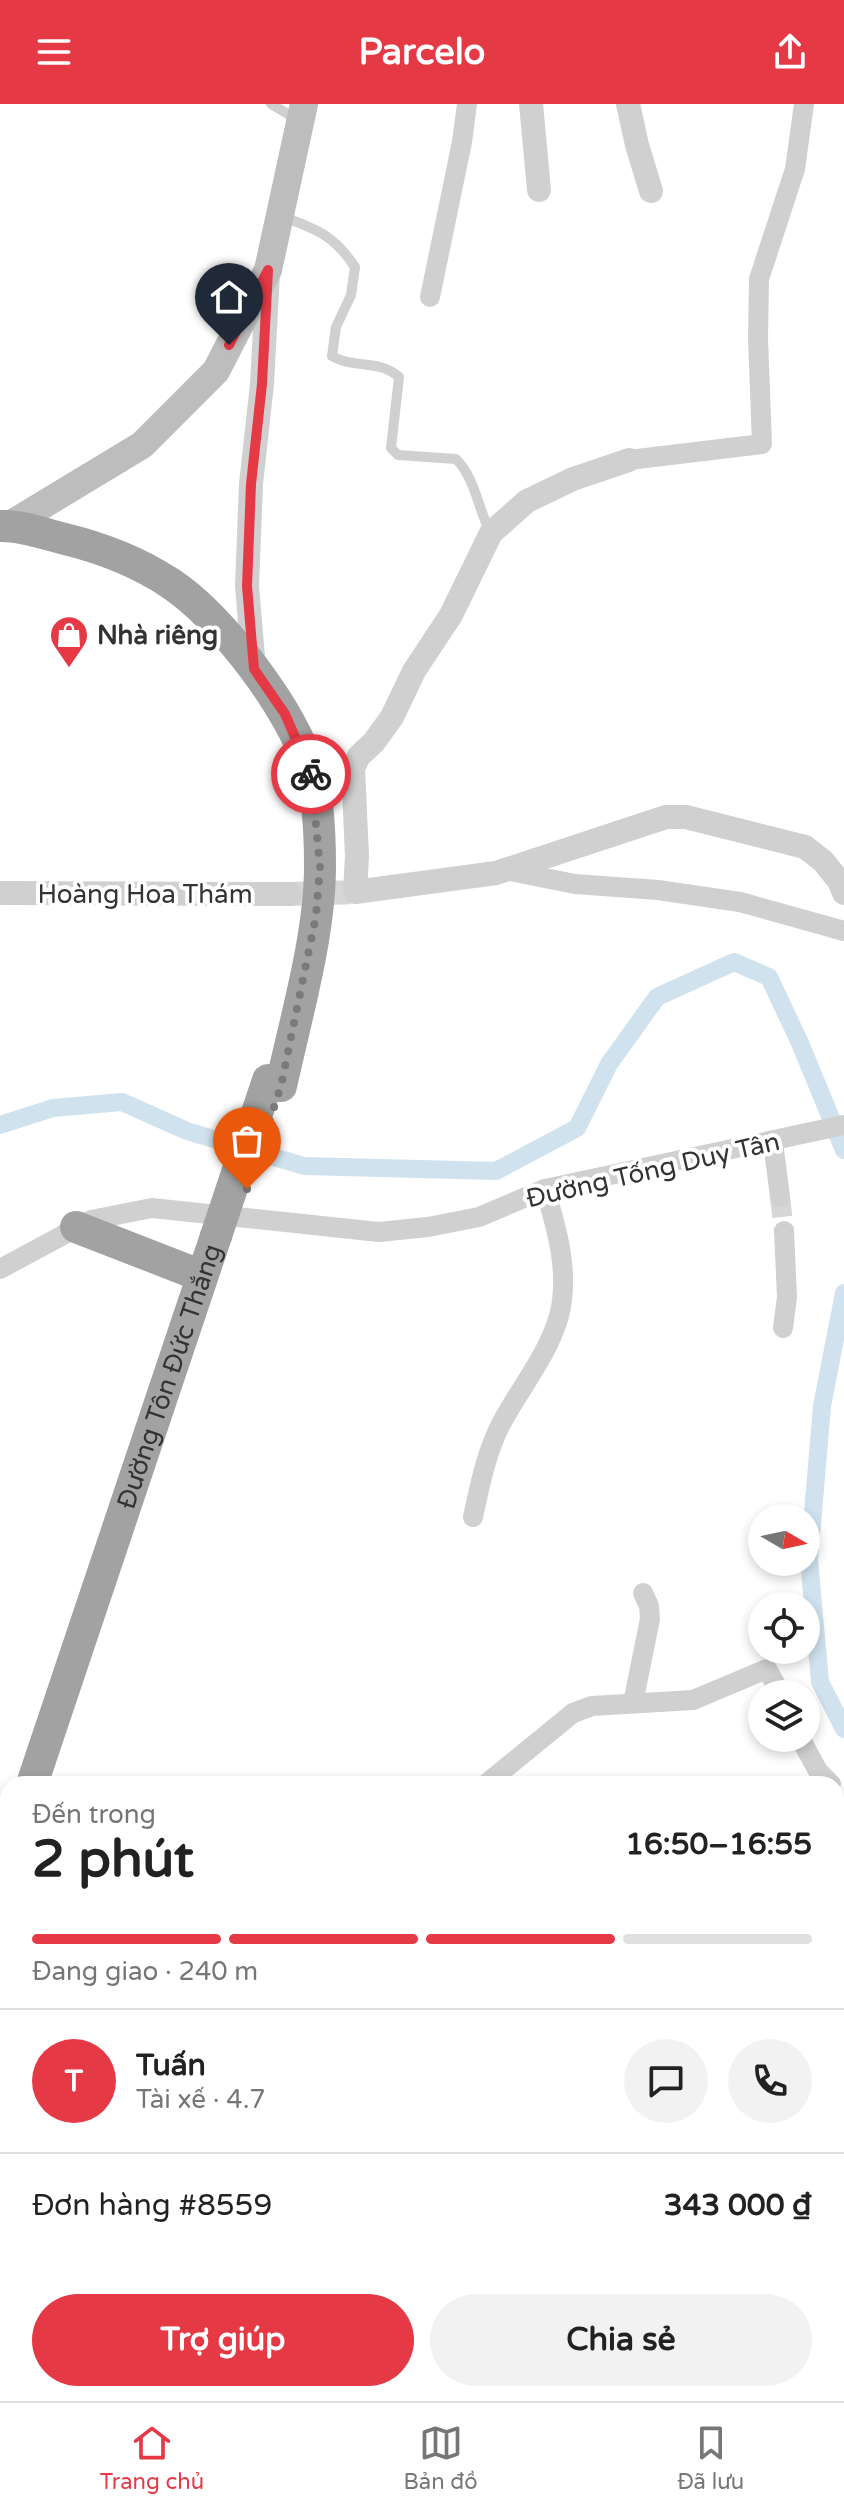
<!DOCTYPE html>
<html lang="vi">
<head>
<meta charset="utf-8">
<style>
  :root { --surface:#fff; --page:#f2f2f2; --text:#222; --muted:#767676; --line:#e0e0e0; --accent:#e63946 }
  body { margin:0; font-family:"Varela Round",sans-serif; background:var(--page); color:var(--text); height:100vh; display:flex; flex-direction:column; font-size:30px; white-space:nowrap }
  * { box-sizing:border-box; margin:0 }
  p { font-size:26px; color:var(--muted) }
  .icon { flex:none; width:44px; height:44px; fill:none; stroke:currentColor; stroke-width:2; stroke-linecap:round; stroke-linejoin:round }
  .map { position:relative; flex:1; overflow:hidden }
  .sheet { position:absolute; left:0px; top:1672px; width:844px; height:626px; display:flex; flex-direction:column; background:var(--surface); border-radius:24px 24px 0 0; box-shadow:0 4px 12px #0003 }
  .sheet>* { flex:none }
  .needle { width:52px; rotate:99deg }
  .tools { position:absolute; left:748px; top:1400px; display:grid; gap:16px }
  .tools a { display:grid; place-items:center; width:72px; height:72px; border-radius:50%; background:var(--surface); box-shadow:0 4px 12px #0003; font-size:40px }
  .pin { position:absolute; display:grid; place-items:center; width:68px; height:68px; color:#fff; margin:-82px -34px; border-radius:50% 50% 50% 0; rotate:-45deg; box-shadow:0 0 8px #0007 }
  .pin .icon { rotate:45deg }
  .courier { position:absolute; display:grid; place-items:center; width:80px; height:80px; margin:-40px; border:6px solid #e63946; border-radius:50%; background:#fff; color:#222; box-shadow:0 2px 10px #0007 }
  .head em { font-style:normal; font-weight:700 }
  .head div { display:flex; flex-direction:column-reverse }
  .head { display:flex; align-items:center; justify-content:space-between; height:136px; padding:0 32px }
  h1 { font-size:52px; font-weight:700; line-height:60px }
  .bar { display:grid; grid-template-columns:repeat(4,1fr); gap:12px 8px; align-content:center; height:96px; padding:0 32px }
  .bar i { height:10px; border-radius:6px; background:var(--line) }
  .bar .current { background:var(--accent) }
  .bar p { grid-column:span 4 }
  .line { display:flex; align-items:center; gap:20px; padding:0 32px; border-top:2px solid var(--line) }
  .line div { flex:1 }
  .round { display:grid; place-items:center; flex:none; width:84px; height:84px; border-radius:42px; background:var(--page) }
  .button { display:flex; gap:16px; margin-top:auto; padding:16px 32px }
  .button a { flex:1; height:92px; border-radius:48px; background:var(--accent); color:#fff; font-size:32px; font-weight:700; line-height:92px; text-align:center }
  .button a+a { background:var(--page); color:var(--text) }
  header { display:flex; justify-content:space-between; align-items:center; height:104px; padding:0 32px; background:var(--accent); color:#fff; font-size:36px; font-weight:700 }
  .tab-bar { display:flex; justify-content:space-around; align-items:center; height:112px; border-top:2px solid var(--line); background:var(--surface); font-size:22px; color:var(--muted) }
  .tab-bar a { display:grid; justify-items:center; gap:4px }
  .tab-bar .current { color:var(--accent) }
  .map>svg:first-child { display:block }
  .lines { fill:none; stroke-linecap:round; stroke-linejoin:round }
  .canal { stroke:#cfe2ee; stroke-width:18 }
  .minor-tunnel { stroke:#d6d6d6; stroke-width:20; stroke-dasharray:20 10; stroke-linecap:butt }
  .tertiary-tunnel { stroke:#d6d6d6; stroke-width:24; stroke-dasharray:24 12; stroke-linecap:butt }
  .service { stroke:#d0d0d0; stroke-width:10 }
  .minor { stroke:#d0d0d0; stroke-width:20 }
  .tertiary { stroke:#d0d0d0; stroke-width:24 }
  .secondary { stroke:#bdbdbd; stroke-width:28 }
  .trunk { stroke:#a2a2a2; stroke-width:32 }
  .trunk-bridge { stroke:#a2a2a2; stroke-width:32 }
  .done { stroke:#7a7a7a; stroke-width:8; stroke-dasharray:0 14.4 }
  .route { stroke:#e63946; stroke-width:10 }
  .labels { text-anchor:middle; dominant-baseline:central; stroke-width:8; stroke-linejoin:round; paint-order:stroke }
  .poi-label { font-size:26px; font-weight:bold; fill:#333; stroke:#fff; text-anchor:start }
  .street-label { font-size:26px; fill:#333; stroke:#fff }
</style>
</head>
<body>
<header><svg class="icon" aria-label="menu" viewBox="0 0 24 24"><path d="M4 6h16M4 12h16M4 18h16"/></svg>Parcelo<svg class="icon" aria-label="share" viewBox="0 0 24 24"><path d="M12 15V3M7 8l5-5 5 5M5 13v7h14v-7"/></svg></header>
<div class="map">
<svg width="844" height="2297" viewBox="0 0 844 2297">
  <rect width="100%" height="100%" fill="#fff"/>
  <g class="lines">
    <g class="canal">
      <path d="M0,1021l53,-17 69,-6 65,29 117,35 192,5 81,-43 32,-64 48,-67 77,-35 35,15 31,66 44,107"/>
      <path d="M844,1189l-22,113 -13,154 11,122 24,47"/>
      <path d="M836,2207l8,-14"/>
      <path d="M792,2297l2,-7"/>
    </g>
    <path class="minor-tunnel" d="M780,1093l4,34"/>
    <path class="tertiary-tunnel" d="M290,790l65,-2"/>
    <g class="service">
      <path d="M271,0l27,16"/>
      <path d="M281,112c35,13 53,19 74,51l-4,28 -15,32 -4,29c21,13 48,3 67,21l-8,71 7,7 58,4c19,19 22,49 34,73"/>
    </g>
    <g class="minor">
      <path d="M430,193l32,-155 5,-38"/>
      <path d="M629,356l133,-16 -4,-106 1,-59 36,-110 9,-65"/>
      <path d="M505,766l70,14 83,6 82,12 104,29"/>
      <path d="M773,1038l7,55"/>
      <path d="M0,1165l91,-49 61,-12 227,24 49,-5 51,-10 66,-28 299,-64"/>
      <path d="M783,1224l4,-31 -3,-66"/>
      <path d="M473,1413c7,-32 13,-64 28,-93 19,-36 47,-69 58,-108 11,-42 -2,-87 -14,-127"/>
      <path d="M633,1599l17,-84 -1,-13 -6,-13"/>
      <path d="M800,1634l18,33 13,13"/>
      <path d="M486,1680l87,-71 19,-7 101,-6 74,-31 14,25"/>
      <path d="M836,2043l8,7"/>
      <path d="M0,2130h8"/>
      <path d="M302,2290l4,7"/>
      <path d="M648,2290v7"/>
    </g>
    <g class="tertiary">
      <path d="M531,0l8,86"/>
      <path d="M628,0l9,41 14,46"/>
      <path d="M629,356l-56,19 -46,22 -36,32 -40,82 -37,56 -22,46 -18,25 -15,14 -6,12 4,88 -2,36 141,-19 170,-56h20l119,30 18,14 16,20 5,12"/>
      <path d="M254,565l-7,-83 4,-102 11,-100 6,-111"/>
      <path d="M0,789l290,1"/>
    </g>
    <path class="secondary" d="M8,422l134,-81 74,-74 52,-101 36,-166"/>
    <g class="trunk">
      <path d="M0,422c21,-1 44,8 65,13 37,9 73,23 105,44 52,34 123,128 140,187 9,29 10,66 10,96 0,70 -24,151 -39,220"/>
      <path d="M76,1123l126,49"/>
      <path id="s1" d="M32,1680l184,-548"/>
      <path d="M0,1774l8,-24"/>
      <path d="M0,1851l8,-30"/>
    </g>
    <path class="trunk-bridge" d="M216,1132l52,-156"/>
  </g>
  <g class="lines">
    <path class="done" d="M247,1085l34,-103 35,-170 4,-49 -9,-93"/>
    <path class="route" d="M229,241l39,-75 -6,114 -11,100 -4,102 7,83 31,45 26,60"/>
  </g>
  <defs>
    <symbol id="shop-pin" viewBox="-11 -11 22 30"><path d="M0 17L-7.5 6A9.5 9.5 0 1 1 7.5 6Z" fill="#e63946" stroke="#fff"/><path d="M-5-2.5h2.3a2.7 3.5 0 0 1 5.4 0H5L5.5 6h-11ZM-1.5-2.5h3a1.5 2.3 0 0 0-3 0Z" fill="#fff"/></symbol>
  </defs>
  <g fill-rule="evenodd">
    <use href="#shop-pin" x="47" y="509" width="44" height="60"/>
  </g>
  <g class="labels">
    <g class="poi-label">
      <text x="97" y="531">Nhà riêng</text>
    </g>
    <g class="street-label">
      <text x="145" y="790">Hoàng Hoa Thám</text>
      <text transform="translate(653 1066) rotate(-13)">Đường Tống Duy Tân</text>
      <text stroke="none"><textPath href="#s1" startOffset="430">Đường Tôn Đức Thắng</textPath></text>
    </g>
  </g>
</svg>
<div class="tools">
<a><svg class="needle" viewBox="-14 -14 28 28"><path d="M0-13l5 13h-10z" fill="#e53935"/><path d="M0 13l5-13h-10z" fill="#767676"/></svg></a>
<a><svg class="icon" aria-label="locate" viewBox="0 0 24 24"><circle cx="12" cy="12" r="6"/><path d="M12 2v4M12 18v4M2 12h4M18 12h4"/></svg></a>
<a><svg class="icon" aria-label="layers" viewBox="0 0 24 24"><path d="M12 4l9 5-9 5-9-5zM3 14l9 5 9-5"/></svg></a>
</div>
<div class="pin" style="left:247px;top:1085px;background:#ea580c"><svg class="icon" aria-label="bag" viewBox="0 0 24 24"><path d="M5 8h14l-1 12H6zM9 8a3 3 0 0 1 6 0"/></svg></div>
<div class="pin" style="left:229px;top:241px;background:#1f2937"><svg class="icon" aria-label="home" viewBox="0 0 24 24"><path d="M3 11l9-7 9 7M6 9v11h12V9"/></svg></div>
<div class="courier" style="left:311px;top:670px"><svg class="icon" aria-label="bike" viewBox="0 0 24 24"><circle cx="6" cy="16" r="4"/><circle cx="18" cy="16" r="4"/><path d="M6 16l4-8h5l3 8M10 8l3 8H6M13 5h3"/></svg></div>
<section class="sheet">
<div class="head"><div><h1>2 phút</h1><p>Đến trong</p></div><em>16:50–16:55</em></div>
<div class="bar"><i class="current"></i><i class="current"></i><i class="current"></i><i></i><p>Đang giao · 240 m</p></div>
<div class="line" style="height:144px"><b class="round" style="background:var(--accent);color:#fff">T</b><div><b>Tuấn</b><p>Tài xế · 4.7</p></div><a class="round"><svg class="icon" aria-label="chat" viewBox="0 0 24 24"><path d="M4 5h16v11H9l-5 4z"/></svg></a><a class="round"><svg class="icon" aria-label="phone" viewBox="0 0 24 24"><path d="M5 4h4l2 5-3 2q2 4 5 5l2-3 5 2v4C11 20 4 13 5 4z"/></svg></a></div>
<div class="line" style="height:104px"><div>Đơn hàng #8559</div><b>343 000 ₫</b></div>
<div class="button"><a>Trợ giúp</a><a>Chia sẻ</a></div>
</section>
</div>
<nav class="tab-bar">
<a class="current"><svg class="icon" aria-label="home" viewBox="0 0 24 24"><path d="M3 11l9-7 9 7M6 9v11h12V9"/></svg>Trang chủ</a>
<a><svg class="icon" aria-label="map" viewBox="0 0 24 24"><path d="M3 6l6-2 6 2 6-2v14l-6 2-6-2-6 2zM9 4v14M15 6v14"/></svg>Bản đồ</a>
<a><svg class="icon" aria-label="saved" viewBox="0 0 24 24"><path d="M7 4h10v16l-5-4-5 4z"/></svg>Đã lưu</a>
</nav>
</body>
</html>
